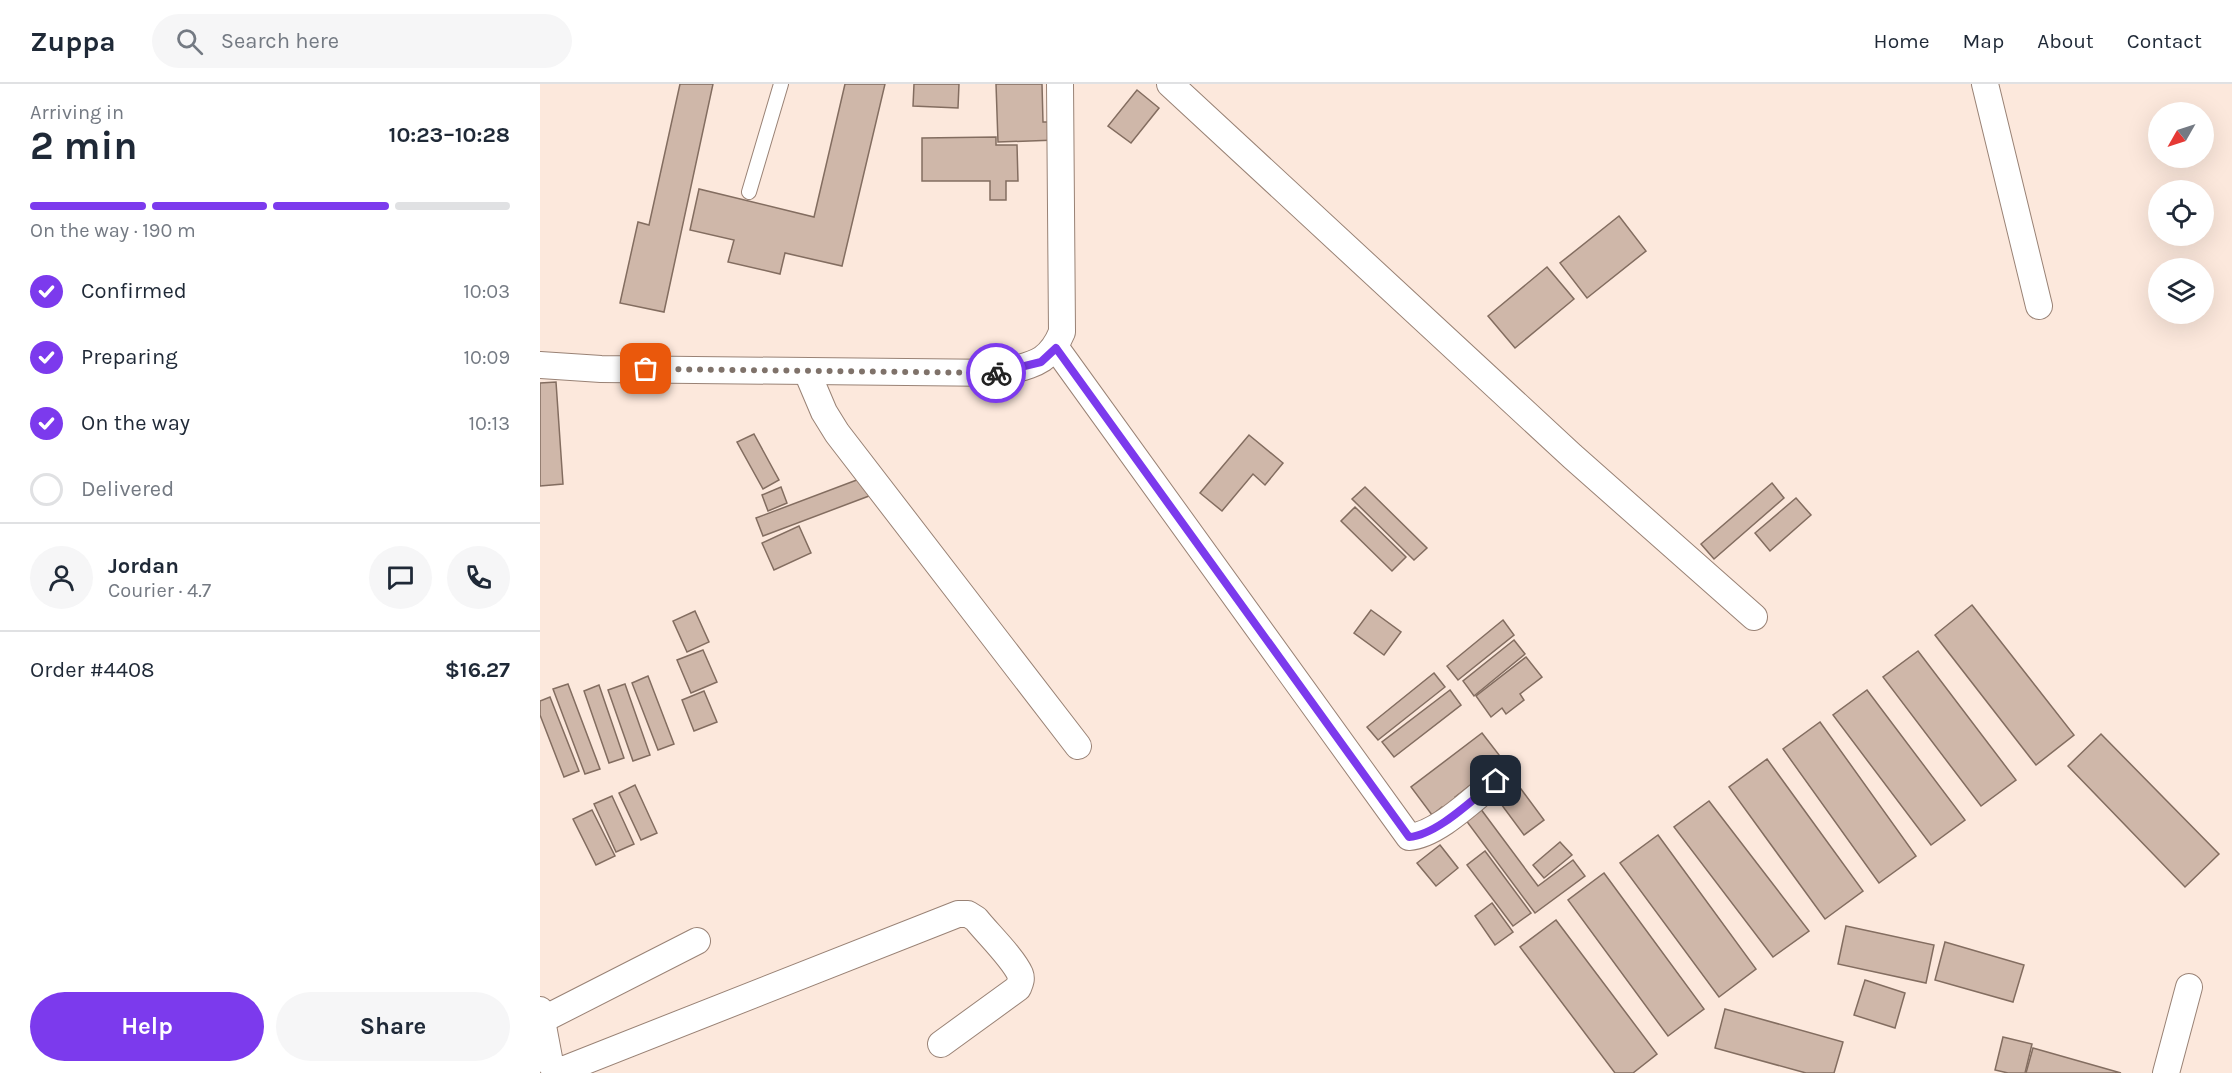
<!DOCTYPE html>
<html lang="en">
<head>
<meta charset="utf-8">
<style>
  :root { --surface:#fff; --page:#f6f6f7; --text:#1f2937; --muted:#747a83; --line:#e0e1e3; --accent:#7c3aed }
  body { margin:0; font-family:Karla,sans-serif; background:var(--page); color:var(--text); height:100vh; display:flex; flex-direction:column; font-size:22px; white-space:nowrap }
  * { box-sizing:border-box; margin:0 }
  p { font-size:20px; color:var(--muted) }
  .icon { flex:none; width:33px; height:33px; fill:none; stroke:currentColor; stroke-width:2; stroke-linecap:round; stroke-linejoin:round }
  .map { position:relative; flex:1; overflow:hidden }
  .side { display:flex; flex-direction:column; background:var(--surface); width:540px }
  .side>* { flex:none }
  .needle { width:39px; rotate:231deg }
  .controls { position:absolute; left:1608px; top:18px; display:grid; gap:12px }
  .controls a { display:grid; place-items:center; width:66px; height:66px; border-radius:50%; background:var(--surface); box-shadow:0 6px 24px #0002; font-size:30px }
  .pin { position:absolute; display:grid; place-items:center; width:51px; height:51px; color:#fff; margin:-26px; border-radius:12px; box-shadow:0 3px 9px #0006 }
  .courier { position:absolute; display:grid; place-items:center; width:60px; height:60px; margin:-30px; border:4px solid #7c3aed; border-radius:50%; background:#fff; color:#222; box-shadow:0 2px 8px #0007 }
  .overview em { font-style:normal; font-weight:700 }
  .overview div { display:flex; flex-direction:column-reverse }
  .overview { display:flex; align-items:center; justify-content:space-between; height:102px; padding:0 30px }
  h1 { font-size:39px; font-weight:700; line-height:45px }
  .bar { display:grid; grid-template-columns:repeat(4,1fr); gap:9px 6px; align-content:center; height:72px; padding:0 30px }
  .bar i { height:8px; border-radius:4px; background:var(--line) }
  .bar .current { background:var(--accent) }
  .bar p { grid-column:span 4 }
  .line { display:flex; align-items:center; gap:15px; padding:0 30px; border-top:2px solid var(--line) }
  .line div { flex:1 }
  .round { display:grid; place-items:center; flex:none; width:63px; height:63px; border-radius:32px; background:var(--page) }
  ol { padding:0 30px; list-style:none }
  li { display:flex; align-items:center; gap:18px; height:66px }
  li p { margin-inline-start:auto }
  li .icon { padding:6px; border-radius:50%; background:var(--accent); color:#fff; stroke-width:4 }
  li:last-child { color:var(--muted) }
  li i { width:33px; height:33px; border:3px solid var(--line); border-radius:50% }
  .button { display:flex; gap:12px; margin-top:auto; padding:12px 30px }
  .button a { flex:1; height:69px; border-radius:36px; background:var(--accent); color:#fff; font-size:24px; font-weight:700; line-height:69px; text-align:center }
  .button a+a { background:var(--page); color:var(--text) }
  header { display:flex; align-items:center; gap:36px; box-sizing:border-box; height:84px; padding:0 30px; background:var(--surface); border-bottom:2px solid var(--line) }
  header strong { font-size:28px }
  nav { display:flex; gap:33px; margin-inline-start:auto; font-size:21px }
  .search { width:420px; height:54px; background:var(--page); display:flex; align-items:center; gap:15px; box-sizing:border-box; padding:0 21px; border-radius:33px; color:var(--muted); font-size:22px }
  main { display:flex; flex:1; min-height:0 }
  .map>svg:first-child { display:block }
  .building { fill:#cfb7a9; stroke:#836d60; stroke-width:1.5 }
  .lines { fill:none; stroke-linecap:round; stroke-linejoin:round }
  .service-casing { stroke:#998275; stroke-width:16 }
  .minor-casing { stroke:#998275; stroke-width:28 }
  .service { stroke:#fff; stroke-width:14 }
  .minor { stroke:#fff; stroke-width:26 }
  .done { stroke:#7f726a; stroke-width:6; stroke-dasharray:0 10.8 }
  .route { stroke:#7c3aed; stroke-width:8 }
</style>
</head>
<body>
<header>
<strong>Zuppa</strong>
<div class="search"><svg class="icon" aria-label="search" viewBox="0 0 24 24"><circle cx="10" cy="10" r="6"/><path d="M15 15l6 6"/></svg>Search here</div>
<nav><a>Home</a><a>Map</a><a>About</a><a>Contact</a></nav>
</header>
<main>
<section class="side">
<div class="overview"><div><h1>2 min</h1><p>Arriving in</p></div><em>10:23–10:28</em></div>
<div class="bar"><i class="current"></i><i class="current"></i><i class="current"></i><i></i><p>On the way · 190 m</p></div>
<ol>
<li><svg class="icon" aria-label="check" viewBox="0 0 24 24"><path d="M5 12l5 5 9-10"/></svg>Confirmed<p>10:03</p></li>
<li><svg class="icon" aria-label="check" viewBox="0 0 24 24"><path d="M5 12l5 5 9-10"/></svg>Preparing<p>10:09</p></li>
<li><svg class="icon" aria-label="check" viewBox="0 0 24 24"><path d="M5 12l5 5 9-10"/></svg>On the way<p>10:13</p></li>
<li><i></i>Delivered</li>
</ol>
<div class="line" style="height:108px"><a class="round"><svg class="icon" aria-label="person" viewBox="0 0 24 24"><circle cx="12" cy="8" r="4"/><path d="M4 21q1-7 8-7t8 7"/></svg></a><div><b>Jordan</b><p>Courier · 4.7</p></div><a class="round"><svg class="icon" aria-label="chat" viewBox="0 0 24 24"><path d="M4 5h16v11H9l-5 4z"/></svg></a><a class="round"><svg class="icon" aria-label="phone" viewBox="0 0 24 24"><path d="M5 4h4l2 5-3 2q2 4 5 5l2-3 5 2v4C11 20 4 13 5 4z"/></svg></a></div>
<div class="line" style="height:78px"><div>Order #4408</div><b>$16.27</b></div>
<div class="button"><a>Help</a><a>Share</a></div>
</section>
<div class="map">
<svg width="1692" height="989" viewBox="0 0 1692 989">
  <rect width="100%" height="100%" fill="#fce8dc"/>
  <g class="building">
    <path d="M140,0h33l-49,228 -44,-9 18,-81 11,3z"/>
    <path d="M305,0h40l-43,182 -57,-13 -5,21 -52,-12 6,-22 -44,-10 9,-41 115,28z"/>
    <path d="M374,0h45l-1,24 -45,-2z"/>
    <path d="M456,0h46l1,38h12l1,18 -58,2z"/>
    <path d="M597,6l22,18 -28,35 -23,-17z"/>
    <path d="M456,53v8h21l1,36h-12v19h-16v-19h-68v-43z"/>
    <path d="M1079,132l27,35 -59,47 -27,-35z"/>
    <path d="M1007,183l27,32 -59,49 -27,-32z"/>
    <path d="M16,298l7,102 -23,2v-103z"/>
    <path d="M214,350l25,46 -16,9 -26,-47z"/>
    <path d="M709,351l34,28 -18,22 -12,-11 -31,37 -22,-18z"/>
    <path d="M322,394l7,18 -106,40 -7,-18z"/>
    <path d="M1232,399l12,15 -70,61 -13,-15z"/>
    <path d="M241,403l6,16 -19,8 -6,-16z"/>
    <path d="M825,403l62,61 -13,12 -62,-61z"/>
    <path d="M1256,414l15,17 -41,36 -15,-18z"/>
    <path d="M815,423l51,50 -14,14 -51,-50z"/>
    <path d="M259,442l12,27 -37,17 -12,-27z"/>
    <path d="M1432,521l102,130 -38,30 -101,-130z"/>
    <path d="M831,526l30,22 -17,23 -30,-22z"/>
    <path d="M155,527l14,31 -22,10 -14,-31z"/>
    <path d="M963,536l11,15 -56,45 -11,-14z"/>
    <path d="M974,556l11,14 -51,42 -11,-15z"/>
    <path d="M163,566l14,32 -26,11 -14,-33z"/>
    <path d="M1378,567l98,129 -35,26 -98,-129z"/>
    <path d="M986,573l16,20 -22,17 4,6 -18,14 -4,-6 -11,9 -15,-21z"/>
    <path d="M894,589l11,14 -67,53 -11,-13z"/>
    <path d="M108,592l26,68 -16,6 -26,-67z"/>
    <path d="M28,600l32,85 -15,5 -32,-85z"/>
    <path d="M85,600l25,71 -17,6 -25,-71z"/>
    <path d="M59,601l25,73 -15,5 -25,-72z"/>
    <path d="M910,606l11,15 -67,52 -12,-15z"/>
    <path d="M1327,606l98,130 -34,25 -98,-130z"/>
    <path d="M164,607l13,31 -23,9 -12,-31z"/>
    <path d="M10,613l29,74 -15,6 -24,-62v-14z"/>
    <path d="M1280,638l96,134 -37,27 -96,-134z"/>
    <path d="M942,649l21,27 -48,37 3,3 -13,11 -3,-4 -10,8 -21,-28z"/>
    <path d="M1561,650l118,120 -34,33 -117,-121z"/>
    <path d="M1227,675l96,132 -38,28 -96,-132z"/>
    <path d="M95,701l22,48 -16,7 -22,-47z"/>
    <path d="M981,705l23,31 -20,15 -23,-31z"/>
    <path d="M72,712l22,48 -18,8 -22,-48z"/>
    <path d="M1169,717l100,130 -36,26 -99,-130z"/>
    <path d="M940,724l58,78 35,-26 12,16 -50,37 -70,-94z"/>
    <path d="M52,726l23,46 -19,9 -23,-46z"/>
    <path d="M1118,751l98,134 -37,28 -99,-134z"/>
    <path d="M1020,758l12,13 -28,23 -11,-13z"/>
    <path d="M900,761l18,23 -22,18 -19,-23z"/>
    <path d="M945,767l46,62 -18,13 -46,-61z"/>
    <path d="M1064,789l100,136 -36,27 -100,-136z"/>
    <path d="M952,819l21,29 -18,13 -20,-29z"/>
    <path d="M1016,836l101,134 -24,19h-18l-95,-126z"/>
    <path d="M1306,842l88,19 -8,38 -88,-19z"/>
    <path d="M1405,858l79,23 -11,37 -78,-22z"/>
    <path d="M1325,896l40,13 -10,35 -41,-13z"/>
    <path d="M1185,925l118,33 -9,31h-28l-91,-25z"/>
    <path d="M1463,953l29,7 -7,29h-17l-13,-3z"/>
    <path d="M1493,964l88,25h-95z"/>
  </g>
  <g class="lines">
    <defs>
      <path id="service" d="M209,108l32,-108"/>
      <g id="minor">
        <path d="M630,0l402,372 182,161"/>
        <path d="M1445,0l54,222"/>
        <path d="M516,264l353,489c28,-2 64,-38 87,-56"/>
        <path d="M0,281l61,4 401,4c30,-9 47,-9 60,-41l-2,-248"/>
        <path d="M267,288l17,40 13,21 241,313"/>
        <path d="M0,926l10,53 6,6h9l393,-155h10l8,5c11,14 37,39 44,55 2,5 0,9 -2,14l-77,56"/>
        <path d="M2,936l155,-79"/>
        <path d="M1626,989l23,-86"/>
      </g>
    </defs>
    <use href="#service" class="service-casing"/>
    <use href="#minor" class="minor-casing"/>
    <use href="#service" class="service"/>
    <use href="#minor" class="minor"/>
  </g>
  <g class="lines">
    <path class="done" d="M106,285l350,4"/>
    <path class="route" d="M456,289l45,-11 15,-14 353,489c28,-2 64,-38 87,-56"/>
  </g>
</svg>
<div class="controls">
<a><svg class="needle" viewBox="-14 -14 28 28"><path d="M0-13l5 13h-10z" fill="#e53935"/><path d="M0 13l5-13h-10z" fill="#747a83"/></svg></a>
<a><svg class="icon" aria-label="locate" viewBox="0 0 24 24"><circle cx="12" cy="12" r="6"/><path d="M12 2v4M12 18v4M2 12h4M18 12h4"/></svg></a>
<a><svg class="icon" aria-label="layers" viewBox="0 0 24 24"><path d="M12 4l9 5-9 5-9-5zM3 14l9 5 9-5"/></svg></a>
</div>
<div class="pin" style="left:106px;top:285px;background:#ea580c"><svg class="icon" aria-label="bag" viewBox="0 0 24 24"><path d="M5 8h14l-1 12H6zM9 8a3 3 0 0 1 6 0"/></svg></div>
<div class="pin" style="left:956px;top:697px;background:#1f2937"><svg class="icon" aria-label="home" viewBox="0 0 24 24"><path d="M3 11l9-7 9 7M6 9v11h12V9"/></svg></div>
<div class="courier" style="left:456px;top:289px"><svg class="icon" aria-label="bike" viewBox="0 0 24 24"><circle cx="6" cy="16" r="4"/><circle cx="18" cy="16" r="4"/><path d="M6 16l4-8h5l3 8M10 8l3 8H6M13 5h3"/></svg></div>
</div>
</main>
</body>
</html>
